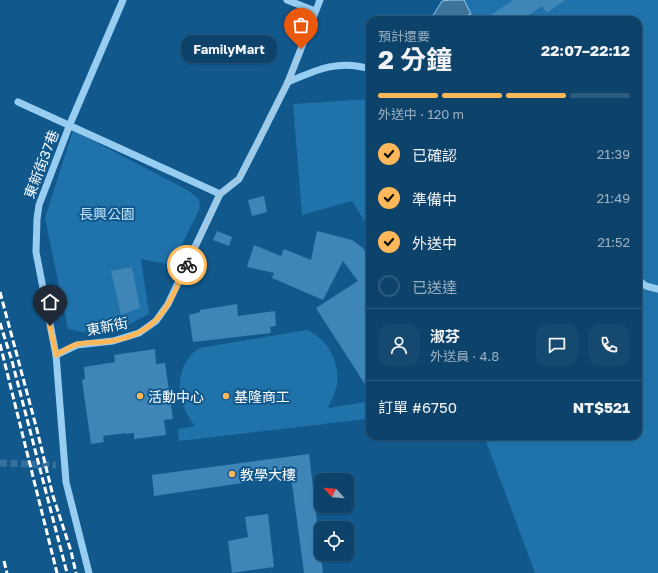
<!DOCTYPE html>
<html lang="zh-TW">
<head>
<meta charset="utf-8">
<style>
  :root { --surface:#0d426a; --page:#164970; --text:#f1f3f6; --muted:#9ab0c1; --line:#2d5b7e; --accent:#ffb859 }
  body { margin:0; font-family:"Golos Text","Noto Sans TC",sans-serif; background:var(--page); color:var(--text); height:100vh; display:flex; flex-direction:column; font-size:15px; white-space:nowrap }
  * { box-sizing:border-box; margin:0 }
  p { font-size:13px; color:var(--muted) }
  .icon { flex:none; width:22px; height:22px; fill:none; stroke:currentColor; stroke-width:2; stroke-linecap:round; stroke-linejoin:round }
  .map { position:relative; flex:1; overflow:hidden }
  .side { position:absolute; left:366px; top:16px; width:276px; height:424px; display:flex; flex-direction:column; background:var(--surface); border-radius:12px; box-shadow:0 1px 3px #0004,0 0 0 1px var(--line) }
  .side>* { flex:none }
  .needle { width:26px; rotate:296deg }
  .fabs { position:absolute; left:314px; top:473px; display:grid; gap:8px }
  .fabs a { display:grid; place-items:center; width:40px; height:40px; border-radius:8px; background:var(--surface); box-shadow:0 1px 3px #0004,0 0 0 1px var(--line); font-size:20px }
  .pin { position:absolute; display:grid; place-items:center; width:34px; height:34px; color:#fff; margin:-41px -17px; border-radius:50% 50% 50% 0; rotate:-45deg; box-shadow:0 0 4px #0007 }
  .pin .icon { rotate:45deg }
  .courier { position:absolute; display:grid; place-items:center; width:40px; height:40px; margin:-20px; border:3px solid #ffb859; border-radius:50%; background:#fff; color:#222; box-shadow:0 1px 5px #0007 }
  .bubble { position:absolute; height:28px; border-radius:12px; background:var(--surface); box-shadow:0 1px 3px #0004,0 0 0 1px var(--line); font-size:13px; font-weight:700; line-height:28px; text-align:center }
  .overview em { font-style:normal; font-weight:700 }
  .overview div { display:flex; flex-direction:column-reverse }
  .overview { display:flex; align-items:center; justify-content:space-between; height:68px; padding:0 12px }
  h1 { font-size:26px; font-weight:700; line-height:30px }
  .bar { display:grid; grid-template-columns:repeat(4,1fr); gap:6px 4px; align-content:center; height:48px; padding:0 12px }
  .bar i { height:5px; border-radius:3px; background:var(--line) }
  .bar .selected { background:var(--accent) }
  .bar p { grid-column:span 4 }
  .line { display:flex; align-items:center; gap:10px; padding:0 12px; border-top:1px solid var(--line) }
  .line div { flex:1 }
  .round { display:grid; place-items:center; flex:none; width:42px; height:42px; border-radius:12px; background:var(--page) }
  ol { padding:0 12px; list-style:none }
  li { display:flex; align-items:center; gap:12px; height:44px }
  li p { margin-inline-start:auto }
  li .icon { padding:4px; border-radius:50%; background:var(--accent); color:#111; stroke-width:4 }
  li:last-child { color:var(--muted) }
  li i { width:22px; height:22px; border:2px solid var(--line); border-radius:50% }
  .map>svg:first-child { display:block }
  .green { fill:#1f72aa }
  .water { fill:#3f749a; stroke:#8acbf6 }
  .building { fill:#3e85b8 }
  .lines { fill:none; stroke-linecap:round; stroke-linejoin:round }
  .minor-tunnel { stroke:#35719e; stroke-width:7; stroke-dasharray:7 3.5; stroke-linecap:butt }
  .minor { stroke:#98cdf2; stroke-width:7 }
  .rail { stroke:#fff; stroke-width:3; stroke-dasharray:7 3; stroke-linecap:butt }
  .done { stroke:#acc5d7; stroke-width:4; stroke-dasharray:0 7.2 }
  .route { stroke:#ffb859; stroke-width:5 }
  .poi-dot { fill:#ffb859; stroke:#11588d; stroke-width:1.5 }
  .labels { text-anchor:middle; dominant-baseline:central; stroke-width:4; stroke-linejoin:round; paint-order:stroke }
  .street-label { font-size:14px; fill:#fff; stroke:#11588d }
  .park-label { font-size:14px; fill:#bfe4fd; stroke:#11588d }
  .poi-label { font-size:14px; fill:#fff; stroke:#11588d; text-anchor:start }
</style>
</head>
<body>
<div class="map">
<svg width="658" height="573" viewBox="0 0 658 573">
  <rect width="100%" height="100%" fill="#11588d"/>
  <g class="green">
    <path d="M455,0h203v573h-123l-51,-137h154v-416h-174z"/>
    <path d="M370,99v131l-18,-29 -50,14 -9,-111z"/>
    <path d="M73,130l116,61 10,8 1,9 -28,57 -31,-6 8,55 -21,11 -46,7 -14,-3 -23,-111z"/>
    <path d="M307,330c21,9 33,32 30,54 -1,8 -6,16 -9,24l38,-6 1,17 -188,22 -1,-12 17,-3c-16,-19 -22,-48 -5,-70 2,-3 6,-5 9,-8z"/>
  </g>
  <path class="water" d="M451,0h13l7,14c-11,4 -28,11 -39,3l10,-16z"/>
  <g class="building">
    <path d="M513,0h52l-18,13 -5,-7 -20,14h-38z"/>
    <path d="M264,196l3,16 -15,4 -4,-16z"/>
    <path d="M217,231l15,6 -3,9 -16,-6z"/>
    <path d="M317,231l35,9 11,8 7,11v133l-54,-84 42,-27 -15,-20 -20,39 -51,-22 2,-5 -27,-6 7,-22 27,11 3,-7 27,11z"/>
    <path d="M132,267l8,41 -19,7 -10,-44z"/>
    <path d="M237,304l1,12 37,-5 1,15 -6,1 1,6 -78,9 -4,-27 11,-3v-2z"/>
    <path d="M155,349l1,15 9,-1 8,56 -9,1 2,15 -32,4v-6l-8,1v-1l-23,3 1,6 -13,2 -9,-64 3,-1 -1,-12 31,-5 -1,-7z"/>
    <path d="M309,454l14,119h-19l-13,-97 -137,20 -2,-21z"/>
    <path d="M268,514l6,53 -42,6 -4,-32 20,-4 -3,-20z"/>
  </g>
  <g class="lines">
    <path class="minor-tunnel" d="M0,463l56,2"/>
    <g class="minor">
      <path d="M287,0l28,11"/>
      <path d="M288,82c28,-12 51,-23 82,-13"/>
      <path d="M18,102l202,92"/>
      <path d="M638,280l8,6 12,3"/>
      <path d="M56,355l21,-10 36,-4 26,-8 17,-12 12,-17 52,-110 19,-15 21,-41 28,-56 32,-82"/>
      <path d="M89,573l-23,-91 -10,-127 -20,-103 1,-33 2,-14 31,-81 53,-124"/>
    </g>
    <g class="rail">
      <path d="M0,292l37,138 16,66 18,55 5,22"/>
      <path d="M0,323l12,38 55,212"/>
      <path d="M0,344l57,229"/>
      <path d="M4,561l3,12"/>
    </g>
  </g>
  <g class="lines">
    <path class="done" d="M187,265l33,-71 19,-15 21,-41 28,-56 13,-33"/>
    <path class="route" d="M50,326l6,29c6,-3 14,-9 22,-11 11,-2 22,-1 33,-3 48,-7 58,-37 76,-76"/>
  </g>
  <g class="poi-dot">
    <circle cx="140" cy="396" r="4"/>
    <circle cx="226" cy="396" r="4"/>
    <circle cx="232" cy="474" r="4"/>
  </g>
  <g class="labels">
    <g class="street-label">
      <text transform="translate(41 164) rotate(-69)">東新街37巷</text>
      <text transform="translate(107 326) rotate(-11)">東新街</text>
    </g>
    <g class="park-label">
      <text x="107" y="213">長興公園</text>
    </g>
    <g class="poi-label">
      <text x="148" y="396">活動中心</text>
      <text x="234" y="396">基隆商工</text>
      <text x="240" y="474">教學大樓</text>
    </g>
  </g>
</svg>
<div class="fabs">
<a><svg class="needle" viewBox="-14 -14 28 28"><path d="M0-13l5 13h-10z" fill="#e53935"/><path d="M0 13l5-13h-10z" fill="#9ab0c1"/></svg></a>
<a><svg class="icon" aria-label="locate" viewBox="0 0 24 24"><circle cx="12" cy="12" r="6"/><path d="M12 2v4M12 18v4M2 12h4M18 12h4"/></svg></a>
</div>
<div class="pin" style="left:301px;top:49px;background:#ea580c"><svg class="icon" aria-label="bag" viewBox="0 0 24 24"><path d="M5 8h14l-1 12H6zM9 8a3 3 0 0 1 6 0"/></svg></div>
<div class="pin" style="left:50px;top:326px;background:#1f2937"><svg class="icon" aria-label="home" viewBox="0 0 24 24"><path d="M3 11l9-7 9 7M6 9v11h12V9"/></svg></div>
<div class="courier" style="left:187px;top:265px"><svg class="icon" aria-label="bike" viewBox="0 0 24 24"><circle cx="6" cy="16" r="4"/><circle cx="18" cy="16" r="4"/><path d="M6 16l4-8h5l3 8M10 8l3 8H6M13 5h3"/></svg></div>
<div class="bubble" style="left:181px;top:35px;width:96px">FamilyMart</div>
<section class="side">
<div class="overview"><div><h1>2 分鐘</h1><p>預計還要</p></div><em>22:07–22:12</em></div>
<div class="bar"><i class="selected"></i><i class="selected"></i><i class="selected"></i><i></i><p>外送中 · 120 m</p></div>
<ol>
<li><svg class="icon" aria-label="check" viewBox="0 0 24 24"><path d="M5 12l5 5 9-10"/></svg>已確認<p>21:39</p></li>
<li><svg class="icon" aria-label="check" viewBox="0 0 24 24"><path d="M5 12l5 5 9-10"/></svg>準備中<p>21:49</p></li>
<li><svg class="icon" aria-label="check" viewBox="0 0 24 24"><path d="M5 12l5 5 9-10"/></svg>外送中<p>21:52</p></li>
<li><i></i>已送達</li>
</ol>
<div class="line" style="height:72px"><a class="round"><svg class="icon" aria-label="person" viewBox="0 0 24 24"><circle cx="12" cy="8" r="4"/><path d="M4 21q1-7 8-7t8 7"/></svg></a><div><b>淑芬</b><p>外送員 · 4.8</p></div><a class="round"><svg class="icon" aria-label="chat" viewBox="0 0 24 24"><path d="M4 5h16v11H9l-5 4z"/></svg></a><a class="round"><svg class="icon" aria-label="phone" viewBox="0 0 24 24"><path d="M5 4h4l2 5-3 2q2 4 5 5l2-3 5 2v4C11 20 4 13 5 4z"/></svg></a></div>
<div class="line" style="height:52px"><div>訂單 #6750</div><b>NT$521</b></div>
</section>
</div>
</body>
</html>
